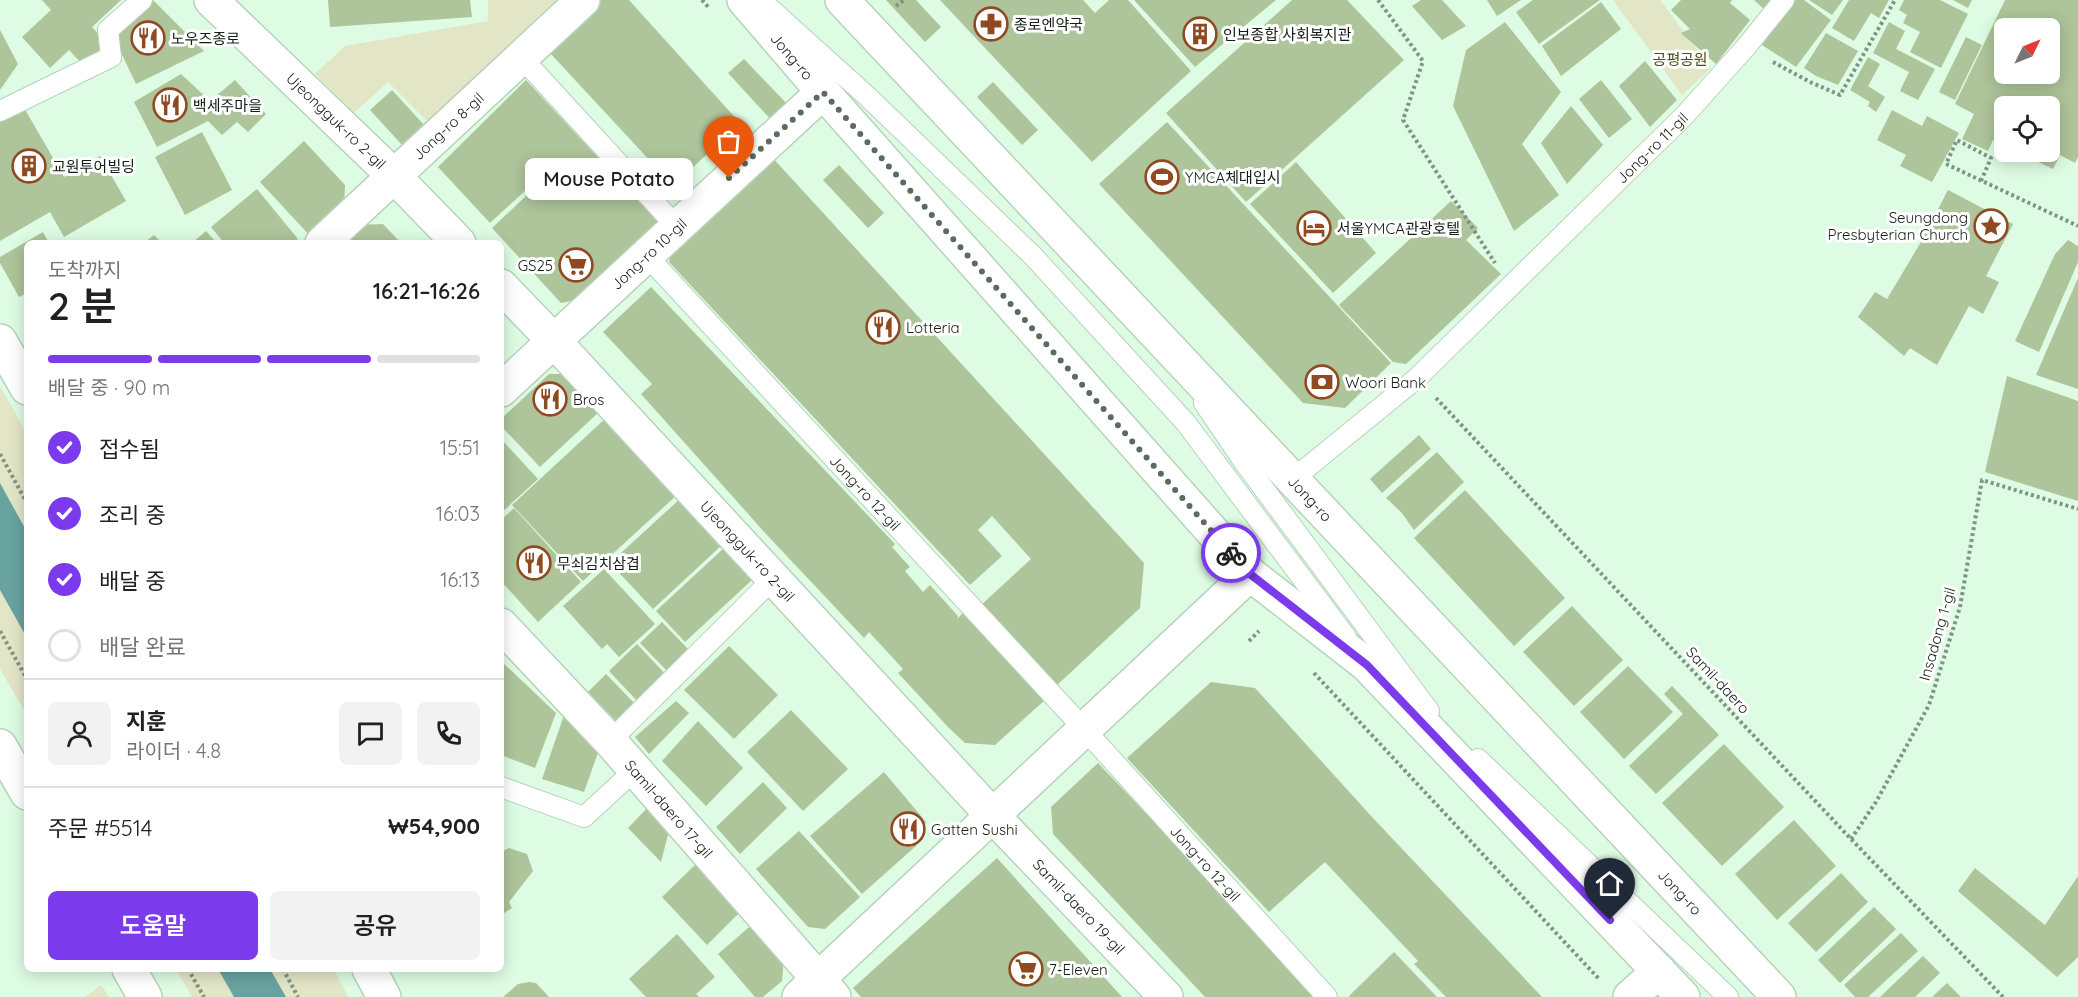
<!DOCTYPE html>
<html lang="ko">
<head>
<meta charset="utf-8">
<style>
  :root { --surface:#fff; --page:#f2f2f2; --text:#202124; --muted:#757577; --line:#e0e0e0; --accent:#7c3aed }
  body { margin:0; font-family:Quicksand,"Noto Sans KR",sans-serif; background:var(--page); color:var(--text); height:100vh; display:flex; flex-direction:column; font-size:22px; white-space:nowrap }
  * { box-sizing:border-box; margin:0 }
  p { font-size:20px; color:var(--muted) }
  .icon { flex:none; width:33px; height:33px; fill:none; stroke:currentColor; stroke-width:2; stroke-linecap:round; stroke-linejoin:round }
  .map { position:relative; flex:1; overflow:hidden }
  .details { position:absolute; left:24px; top:240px; width:480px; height:732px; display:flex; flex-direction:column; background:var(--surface); border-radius:9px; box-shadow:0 3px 15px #0003 }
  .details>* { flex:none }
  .needle { width:39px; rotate:47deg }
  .fabs { position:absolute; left:1994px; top:18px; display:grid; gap:12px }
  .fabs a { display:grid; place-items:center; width:66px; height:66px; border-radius:9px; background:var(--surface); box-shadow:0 3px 15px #0003; font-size:30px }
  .pin { position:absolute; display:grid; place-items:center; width:51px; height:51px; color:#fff; margin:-62px -26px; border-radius:50% 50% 50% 0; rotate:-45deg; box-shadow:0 0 6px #0007 }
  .pin .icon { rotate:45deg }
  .courier { position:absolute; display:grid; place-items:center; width:60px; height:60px; margin:-30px; border:4px solid #7c3aed; border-radius:50%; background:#fff; color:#222; box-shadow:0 2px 8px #0007 }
  .bubble { position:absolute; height:42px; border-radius:9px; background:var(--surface); box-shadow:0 3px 15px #0003; font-size:20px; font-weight:600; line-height:42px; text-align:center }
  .overview em { font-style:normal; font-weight:600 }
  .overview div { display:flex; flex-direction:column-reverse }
  .overview { display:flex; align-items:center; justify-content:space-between; height:102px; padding:0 24px }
  h1 { font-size:39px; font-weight:600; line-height:45px }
  .bar { display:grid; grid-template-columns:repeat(4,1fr); gap:9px 6px; align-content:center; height:72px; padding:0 24px }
  .bar i { height:8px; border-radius:4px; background:var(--line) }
  .bar .active { background:var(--accent) }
  .bar p { grid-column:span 4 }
  .line { display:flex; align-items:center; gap:15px; padding:0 24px; border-top:2px solid var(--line) }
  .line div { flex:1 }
  .round { display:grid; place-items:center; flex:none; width:63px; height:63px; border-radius:9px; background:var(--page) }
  ol { padding:0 24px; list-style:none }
  li { display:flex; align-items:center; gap:18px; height:66px }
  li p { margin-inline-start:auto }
  li .icon { padding:6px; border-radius:50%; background:var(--accent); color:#fff; stroke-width:4 }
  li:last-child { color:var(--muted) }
  li i { width:33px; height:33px; border:3px solid var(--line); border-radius:50% }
  .button { display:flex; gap:12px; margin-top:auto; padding:12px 24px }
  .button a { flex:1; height:69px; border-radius:9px; background:var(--accent); color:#fff; font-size:24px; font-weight:600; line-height:69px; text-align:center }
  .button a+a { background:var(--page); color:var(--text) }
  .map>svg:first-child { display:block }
  .green { fill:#e3e5c7 }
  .water { fill:#68a39f }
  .building { fill:#aec49a; fill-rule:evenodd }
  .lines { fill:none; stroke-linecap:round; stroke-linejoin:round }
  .lane-casing { stroke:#b7d3bb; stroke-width:22 }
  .street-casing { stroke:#b7d3bb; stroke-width:36 }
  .primary-casing { stroke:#b7d3bb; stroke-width:36 }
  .path { stroke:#7f9483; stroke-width:4; stroke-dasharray:3 3; stroke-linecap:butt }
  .lane { stroke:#fff; stroke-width:20 }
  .street { stroke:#fff; stroke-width:33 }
  .primary { stroke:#fff; stroke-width:33 }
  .done { stroke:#5a6c5d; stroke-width:6; stroke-dasharray:0 10.8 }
  .route { stroke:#7c3aed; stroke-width:8 }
  .labels { text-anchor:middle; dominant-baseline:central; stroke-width:6; stroke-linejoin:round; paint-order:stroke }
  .poi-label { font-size:15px; fill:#131e15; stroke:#fff; text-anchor:start }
  .street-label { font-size:15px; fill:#131e15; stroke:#fff }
  .park-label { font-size:15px; fill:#4d4e18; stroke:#fff }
</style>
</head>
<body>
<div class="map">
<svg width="2078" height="997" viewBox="0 0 2078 997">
  <rect width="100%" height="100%" fill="#defce3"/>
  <g class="green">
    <path d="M488,0h79l-137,124 -42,-42 -34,31 -39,-39 30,-28 143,-25z"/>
    <path d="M1613,0h47l51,68 -29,27z"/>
    <path d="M0,386l27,48v281l-27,-46z"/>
    <path d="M176,969h158l14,28h-156z"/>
    <path d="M101,985l8,12h-24z"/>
  </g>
  <g class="water">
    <path d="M0,483l27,49v106l-27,-48z"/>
    <path d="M218,969h52l16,28h-52z"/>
  </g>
  <g class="building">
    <path d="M42,0h79l-29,27 15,16 -24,22 -14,-15 -19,18 -28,-31 29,-27z"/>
    <path d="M153,0l51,51 -68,33 -22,-46z"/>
    <path d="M328,0h142l2,17 -142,10z"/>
    <path d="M593,0h36l111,123 -52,49 -22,6 -116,-125z"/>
    <path d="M886,0h30l25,27 -16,15z"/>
    <path d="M940,0h143l12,13 14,-13h19l63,71 -99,91z"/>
    <path d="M1134,0h142l-81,67z"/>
    <path d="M1292,0h55l57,60 -158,142 -80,-89z"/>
    <path d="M1421,0h21l24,26 -24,14 -30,-34z"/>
    <path d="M1487,0h34l-24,16z"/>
    <path d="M1533,0h67l-61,44 -23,-32z"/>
    <path d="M1681,0h51l-2,3 20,17 -34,44 -35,-31 9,-4 -19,-19z"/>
    <path d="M1754,0h20l-9,10z"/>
    <path d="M1792,0h12l27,20 -35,47 -34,-22z"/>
    <path d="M1809,0h34l-11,15z"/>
    <path d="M1849,0h40l-10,18 -8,-5 -17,28 -22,-13z"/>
    <path d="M1904,0h36l28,14 -27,54 -31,-16 10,-20 -17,-9 4,-8 -8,-5z"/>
    <path d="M1953,0h19l-4,8z"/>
    <path d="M2005,0h73v157l-3,6 -15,-8 -7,14 -36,-17h32v-46h-45v39l-11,-5 -5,11 -26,-12 12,-25 -19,-10zM2004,28h45v46h-45z"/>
    <path d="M1601,2l20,27 -60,47 -19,-30z"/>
    <path d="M1505,22l56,70 -39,52 37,51 -45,36 -61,-125 13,-56z"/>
    <path d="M1889,22l16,9 -9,18 39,20 -17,31 -18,-9 9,-19 -36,-19z"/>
    <path d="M0,30l18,34 -18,26z"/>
    <path d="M1826,33l32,18 -20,34 -22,-9 -12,-8z"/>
    <path d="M1966,37l16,8 -27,55 -16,-8z"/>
    <path d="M1868,57l12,7 -12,22 17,11 -9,15 -8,-6 2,-4 -20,-12z"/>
    <path d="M744,59l45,47 -16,16 -45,-49z"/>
    <path d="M1645,61l32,39 -27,27 -31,-41z"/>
    <path d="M181,74l29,27 25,-21 31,34 -18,18 -11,-10 -15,13 -14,-14 -51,26 -23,-45z"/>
    <path d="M526,80l132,142 -4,13 -77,65 -16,3 -69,-75 51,-48 -3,-3 -50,46 -52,-56z"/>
    <path d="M1601,80l31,39 -23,19 -30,-39z"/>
    <path d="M993,82l45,48 -16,15 -45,-48z"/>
    <path d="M392,90l33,36 -22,20 -33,-36z"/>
    <path d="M23,106l41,71 36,-21 26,45 -62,36 -14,-25 -50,29v-121z"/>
    <path d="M1571,106l32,39 -36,39 -26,-41z"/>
    <path d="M1892,110l30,16 5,-10 32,17 -27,49 -32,-16 6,-11 -29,-15z"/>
    <path d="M1167,122l224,241 -46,45 -42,-5 -204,-219z"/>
    <path d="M202,132l30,58 -47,25 -30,-58z"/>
    <path d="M304,141l41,44 -1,24 -32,29 -52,-56z"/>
    <path d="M771,156l373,407 -4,45 -85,79 -75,-81 51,-47 -9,-10 -30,-33 -14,14 24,26 -32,29 -301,-323 3,-12z"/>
    <path d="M1296,162l80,91 -43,40 -83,-89z"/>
    <path d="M839,165l45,48 -16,15 -45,-48z"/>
    <path d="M257,189l41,50 -5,4h-69l-13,-16z"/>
    <path d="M1948,190l65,34 -27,52 13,6 -16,32 -14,-8 -32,59 -27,-17 -6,8 -46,-39 17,-25 12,7 34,-57z"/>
    <path d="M1451,201l27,27 -12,12 35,34 -95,90 -13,-2 -54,-57z"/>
    <path d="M383,224l18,19h-64l19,-18z"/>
    <path d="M206,231l11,12h-25z"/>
    <path d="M43,232l6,11h-22v50l-8,4 -19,-34v-6z"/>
    <path d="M154,235l8,8h-18z"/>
    <path d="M2068,240l10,6v16l-39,90 -24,-11 40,-87z"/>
    <path d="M2078,278v111l-42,-14z"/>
    <path d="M651,287l244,257 -3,3 18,20 -5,4 18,21 7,-7 28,31 -1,3 7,-7 81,88 -50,45 -30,-2 -17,-16 -50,-54 5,-4 -34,-37 -5,6 -97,-103 -126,-141 11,-10 -49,-52z"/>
    <path d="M549,374h16l35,37 -60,56 -39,-41v-7z"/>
    <path d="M2007,376l71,25v100l-93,-29z"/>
    <path d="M607,417l71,77 -95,87 -71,-76z"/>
    <path d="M1419,435l12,14 -49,44 -12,-14z"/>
    <path d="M501,439l37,40 -37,34z"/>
    <path d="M1437,452l27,30 -50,48 -13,-18 -15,-14z"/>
    <path d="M1465,490l100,108 -51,48 -100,-108z"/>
    <path d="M681,498l42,46 -70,65 -43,-46z"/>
    <path d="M514,508l67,74 -43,40 -37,-41v-61z"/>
    <path d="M724,548l29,31 -68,63 -29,-31z"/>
    <path d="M604,569l51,55 -36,33 -12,-13 -5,5 -39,-43z"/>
    <path d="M1572,606l51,54 -49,46 -51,-54z"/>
    <path d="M662,622l30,31 -22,21 -30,-31z"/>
    <path d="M637,644l31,33 -28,27 -31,-33z"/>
    <path d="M729,646l49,49 -44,44 -50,-49z"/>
    <path d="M501,661l55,52 -21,55 -34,-13z"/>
    <path d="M1628,666l45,46 -49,47 -44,-47z"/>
    <path d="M606,674l31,32 -19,17 -30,-31z"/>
    <path d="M1211,682l44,6 117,129 170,180h-96l-32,-33 4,-3 -93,-99 -56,50 -142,-154z"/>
    <path d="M1672,686l47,49 -63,59 -27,-28 54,-52 -19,-20z"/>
    <path d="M676,701l13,12 -40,41 -14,-17z"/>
    <path d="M791,710l57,59 -45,42 -56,-59z"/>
    <path d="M564,715l36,32 -16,45 -42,-13z"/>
    <path d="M698,721l45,47 -37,38 -44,-45z"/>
    <path d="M1724,744l60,63 -62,59 -60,-63z"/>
    <path d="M1098,763l101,106 118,128h-112l-152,-163 -2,-27z"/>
    <path d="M884,772l42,50 -10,24 -54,48 -52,-58z"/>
    <path d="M763,782l24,26 -47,46 -24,-27z"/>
    <path d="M653,802l19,17 -11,43 -33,-34z"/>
    <path d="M1794,820l42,46 -59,54 -42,-46z"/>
    <path d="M799,831l61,66 -35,32 -17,-2 -52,-58z"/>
    <path d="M509,848l18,6 6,17 -24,31 3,6 -11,7v-63z"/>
    <path d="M997,858l125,139h-261l-8,-9z"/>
    <path d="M696,864l46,46 -35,35 -45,-48z"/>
    <path d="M1975,868l70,57 33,-49v81l-21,20 -99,-86z"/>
    <path d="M1841,873l27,29 -52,50 -28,-29z"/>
    <path d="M1874,907l22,22 -56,54 -22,-23z"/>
    <path d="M755,922l29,34 -2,25 -19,16h-8l-37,-43z"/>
    <path d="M1901,933l17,18 -50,46h-13l-11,-12z"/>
    <path d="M677,934l38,43 -19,17 3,3h-53l-17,-18z"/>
    <path d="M1394,952l43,45h-87l-1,-1z"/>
    <path d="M1923,956l17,17 -25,24h-35z"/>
    <path d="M529,982l7,1 13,14h-46l15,-13z"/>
    <path d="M1947,983l14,14h-29z"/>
  </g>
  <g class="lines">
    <defs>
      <g id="lane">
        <path d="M765,4l103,93 165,159 153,167 160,214"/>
        <path d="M521,57l156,170"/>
        <path d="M0,111l111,-54 -3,-27 34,-30"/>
        <path id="s1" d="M647,256l438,474 242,267"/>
        <path d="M1204,403l40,59 185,249"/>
        <path id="s2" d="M1293,479l124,-101 268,-263 61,-68 38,-47"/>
        <path d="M610,741l163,-162"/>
        <path d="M1478,759l250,238"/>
        <path d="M501,787l83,30 51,-47"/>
      </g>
      <g id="street">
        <path id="s3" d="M211,0l182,175 66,68"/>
        <path id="s4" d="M322,243l261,-243"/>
        <path id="s5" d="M501,286l53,55 439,475 173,181"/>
        <path id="s6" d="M501,390l322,-298"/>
        <path id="s7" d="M501,625l109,116 224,256"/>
        <path d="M799,997l451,-423"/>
        <path d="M1630,997l29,-26"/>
      </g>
      <g id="primary">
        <path id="s8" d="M744,0l79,92 427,482 117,91 316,332"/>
        <path id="s9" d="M842,0l937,997"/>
        <path d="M0,341l27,47"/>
        <path d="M0,746l27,47"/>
        <path d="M129,969l16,28"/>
        <path d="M369,969l15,28"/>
      </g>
    </defs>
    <use href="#lane" class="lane-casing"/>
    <use href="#street" class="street-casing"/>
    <use href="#primary" class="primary-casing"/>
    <g class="path">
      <path d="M702,0l7,8"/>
      <path d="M1378,0l45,61 -20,59 92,143"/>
      <path d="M896,6l8,-6"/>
      <path d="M1773,62l37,20 30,13 55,-95"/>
      <path d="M1981,181l10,-23 -34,-18 -11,24 132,62"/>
      <path d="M1436,398l415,441 152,158"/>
      <path d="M0,454l27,49"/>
      <path d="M0,631l27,48"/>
      <path d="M1249,641l10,-10"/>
      <path d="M1314,673l285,306"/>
      <path d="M1851,839l25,-37 53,-97 31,-98 22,-127 96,29"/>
      <path d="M188,969l16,28"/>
      <path d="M283,969l15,28"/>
    </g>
    <use href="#lane" class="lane"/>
    <use href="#street" class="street"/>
    <use href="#primary" class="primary"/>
  </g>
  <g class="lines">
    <path class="done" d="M729,178l94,-86 408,461"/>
    <path class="route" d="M1231,553l19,21 117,91 243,255"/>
  </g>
  <defs>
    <symbol id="pharmacy-ring" viewBox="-11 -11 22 22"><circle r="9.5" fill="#fff" stroke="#904a22" stroke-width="1.5"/><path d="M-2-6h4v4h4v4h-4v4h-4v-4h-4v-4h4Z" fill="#904a22"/></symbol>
    <symbol id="building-ring" viewBox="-11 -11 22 22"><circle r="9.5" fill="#fff" stroke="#904a22" stroke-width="1.5"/><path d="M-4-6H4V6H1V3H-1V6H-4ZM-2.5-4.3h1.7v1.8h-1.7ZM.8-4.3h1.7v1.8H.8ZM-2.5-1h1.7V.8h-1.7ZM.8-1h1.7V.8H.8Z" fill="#904a22"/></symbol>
    <symbol id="restaurant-ring" viewBox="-11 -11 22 22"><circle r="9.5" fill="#fff" stroke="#904a22" stroke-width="1.5"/><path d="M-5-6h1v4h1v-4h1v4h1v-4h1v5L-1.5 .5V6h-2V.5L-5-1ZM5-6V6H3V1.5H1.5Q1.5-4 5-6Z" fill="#904a22"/></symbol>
    <symbol id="stadium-ring" viewBox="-11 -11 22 22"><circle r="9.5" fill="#fff" stroke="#904a22" stroke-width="1.5"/><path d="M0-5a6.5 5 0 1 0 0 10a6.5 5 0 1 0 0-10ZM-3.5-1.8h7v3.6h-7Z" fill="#904a22"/></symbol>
    <symbol id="sight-ring" viewBox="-11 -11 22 22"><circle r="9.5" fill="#fff" stroke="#904a22" stroke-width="1.5"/><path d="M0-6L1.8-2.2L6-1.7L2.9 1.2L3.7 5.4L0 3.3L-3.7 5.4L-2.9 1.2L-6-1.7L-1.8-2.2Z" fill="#904a22"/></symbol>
    <symbol id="hotel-ring" viewBox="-11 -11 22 22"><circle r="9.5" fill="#fff" stroke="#904a22" stroke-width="1.5"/><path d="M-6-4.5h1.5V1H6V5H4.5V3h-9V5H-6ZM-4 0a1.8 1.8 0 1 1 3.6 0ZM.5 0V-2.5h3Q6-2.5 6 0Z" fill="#904a22"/></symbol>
    <symbol id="supermarket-ring" viewBox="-11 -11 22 22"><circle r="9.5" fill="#fff" stroke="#904a22" stroke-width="1.5"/><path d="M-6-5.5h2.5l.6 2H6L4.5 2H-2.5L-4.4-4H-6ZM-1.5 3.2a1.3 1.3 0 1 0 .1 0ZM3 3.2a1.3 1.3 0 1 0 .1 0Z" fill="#904a22"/></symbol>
    <symbol id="bank-ring" viewBox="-11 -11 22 22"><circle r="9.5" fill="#fff" stroke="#904a22" stroke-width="1.5"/><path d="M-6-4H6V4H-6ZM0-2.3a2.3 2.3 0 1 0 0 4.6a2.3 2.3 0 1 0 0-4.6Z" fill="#904a22"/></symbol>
  </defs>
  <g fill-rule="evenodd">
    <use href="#pharmacy-ring" x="972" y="5" width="38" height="38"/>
    <use href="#building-ring" x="1181" y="15" width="38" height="38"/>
    <use href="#restaurant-ring" x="129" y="19" width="38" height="38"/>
    <use href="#restaurant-ring" x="151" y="86" width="38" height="38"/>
    <use href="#building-ring" x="10" y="147" width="38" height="38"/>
    <use href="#stadium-ring" x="1143" y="158" width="38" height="38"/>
    <use href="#sight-ring" x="1972" y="207" width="38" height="38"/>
    <use href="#hotel-ring" x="1295" y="209" width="38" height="38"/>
    <use href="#supermarket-ring" x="557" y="246" width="38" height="38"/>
    <use href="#restaurant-ring" x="864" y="308" width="38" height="38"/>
    <use href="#bank-ring" x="1303" y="363" width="38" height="38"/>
    <use href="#restaurant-ring" x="531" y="380" width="38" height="38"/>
    <use href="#restaurant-ring" x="515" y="544" width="38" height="38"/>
    <use href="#restaurant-ring" x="889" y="810" width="38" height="38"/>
    <use href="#supermarket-ring" x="1007" y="950" width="38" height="38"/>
  </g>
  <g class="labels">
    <g class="poi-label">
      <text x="1014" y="24">종로엔약국</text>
      <text x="1223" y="34">인보종합 사회복지관</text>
      <text x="171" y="38">노우즈종로</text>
      <text x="193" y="105">백세주마을</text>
      <text x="52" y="166">교원투어빌딩</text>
      <text x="1185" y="177">YMCA체대입시</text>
      <text x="1968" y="217" text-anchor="end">Seungdong<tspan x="1968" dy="17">Presbyterian Church</tspan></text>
      <text x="1337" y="228">서울YMCA관광호텔</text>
      <text x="553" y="265" text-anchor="end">GS25</text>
      <text x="906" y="327">Lotteria</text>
      <text x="1345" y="382">Woori Bank</text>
      <text x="573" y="399">Bros</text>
      <text x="557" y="563">무쇠김치삼겹</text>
      <text x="931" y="829">Gatten Sushi</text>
      <text x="1049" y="969">7-Eleven</text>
    </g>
    <g class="street-label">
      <text stroke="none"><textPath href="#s8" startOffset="74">Jong-ro</textPath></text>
      <text stroke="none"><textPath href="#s3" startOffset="174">Ujeongguk-ro 2-gil</textPath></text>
      <text stroke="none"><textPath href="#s4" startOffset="172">Jong-ro 8-gil</textPath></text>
      <text stroke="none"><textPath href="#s2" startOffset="489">Jong-ro 11-gil</textPath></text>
      <text stroke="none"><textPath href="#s6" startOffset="201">Jong-ro 10-gil</textPath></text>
      <text stroke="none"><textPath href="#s1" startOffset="322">Jong-ro 12-gil</textPath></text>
      <text stroke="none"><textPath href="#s9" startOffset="684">Jong-ro</textPath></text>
      <text stroke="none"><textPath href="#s5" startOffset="362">Ujeongguk-ro 2-gil</textPath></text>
      <text transform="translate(1937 634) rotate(-74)">Insadong 1-gil</text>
      <text transform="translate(1718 680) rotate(47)">Samil-daero</text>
      <text stroke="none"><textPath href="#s7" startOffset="249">Samil-daero 17-gil</textPath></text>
      <text stroke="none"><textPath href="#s1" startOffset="825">Jong-ro 12-gil</textPath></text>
      <text stroke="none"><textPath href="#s9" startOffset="1224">Jong-ro</textPath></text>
      <text stroke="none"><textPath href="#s5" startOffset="848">Samil-daero 19-gil</textPath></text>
    </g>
    <g class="park-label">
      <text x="1680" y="59">공평공원</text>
    </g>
  </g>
</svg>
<div class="fabs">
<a><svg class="needle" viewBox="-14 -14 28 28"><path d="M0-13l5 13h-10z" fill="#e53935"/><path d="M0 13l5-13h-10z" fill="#757577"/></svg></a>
<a><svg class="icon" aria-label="locate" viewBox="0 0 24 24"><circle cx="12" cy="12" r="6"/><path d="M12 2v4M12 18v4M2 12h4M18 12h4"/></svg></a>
</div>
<div class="pin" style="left:729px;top:178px;background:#ea580c"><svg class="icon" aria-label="bag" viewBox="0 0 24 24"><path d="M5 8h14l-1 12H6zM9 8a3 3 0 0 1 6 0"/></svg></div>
<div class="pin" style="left:1610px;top:920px;background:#1f2937"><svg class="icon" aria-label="home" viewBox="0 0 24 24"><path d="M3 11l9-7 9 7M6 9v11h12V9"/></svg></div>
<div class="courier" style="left:1231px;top:553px"><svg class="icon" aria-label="bike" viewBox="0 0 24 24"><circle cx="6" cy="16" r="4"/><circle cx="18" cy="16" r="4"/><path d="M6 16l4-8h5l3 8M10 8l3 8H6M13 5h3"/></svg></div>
<div class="bubble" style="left:525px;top:158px;width:168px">Mouse Potato</div>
<section class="details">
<div class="overview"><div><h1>2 분</h1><p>도착까지</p></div><em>16:21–16:26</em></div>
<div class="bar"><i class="active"></i><i class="active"></i><i class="active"></i><i></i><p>배달 중 · 90 m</p></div>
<ol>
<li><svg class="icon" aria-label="check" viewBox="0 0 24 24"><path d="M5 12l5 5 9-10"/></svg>접수됨<p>15:51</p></li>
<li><svg class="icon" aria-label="check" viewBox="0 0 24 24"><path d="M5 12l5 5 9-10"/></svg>조리 중<p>16:03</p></li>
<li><svg class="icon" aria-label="check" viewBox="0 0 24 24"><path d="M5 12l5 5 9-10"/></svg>배달 중<p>16:13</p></li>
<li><i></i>배달 완료</li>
</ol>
<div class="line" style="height:108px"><a class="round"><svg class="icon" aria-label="person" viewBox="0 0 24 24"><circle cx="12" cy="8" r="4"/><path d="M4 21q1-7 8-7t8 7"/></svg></a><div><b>지훈</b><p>라이더 · 4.8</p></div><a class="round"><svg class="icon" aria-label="chat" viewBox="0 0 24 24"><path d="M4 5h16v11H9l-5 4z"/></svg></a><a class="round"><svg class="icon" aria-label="phone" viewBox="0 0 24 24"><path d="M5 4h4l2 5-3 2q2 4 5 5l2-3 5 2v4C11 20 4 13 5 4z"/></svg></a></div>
<div class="line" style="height:78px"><div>주문 #5514</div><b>₩54,900</b></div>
<div class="button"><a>도움말</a><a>공유</a></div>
</section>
</div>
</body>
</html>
